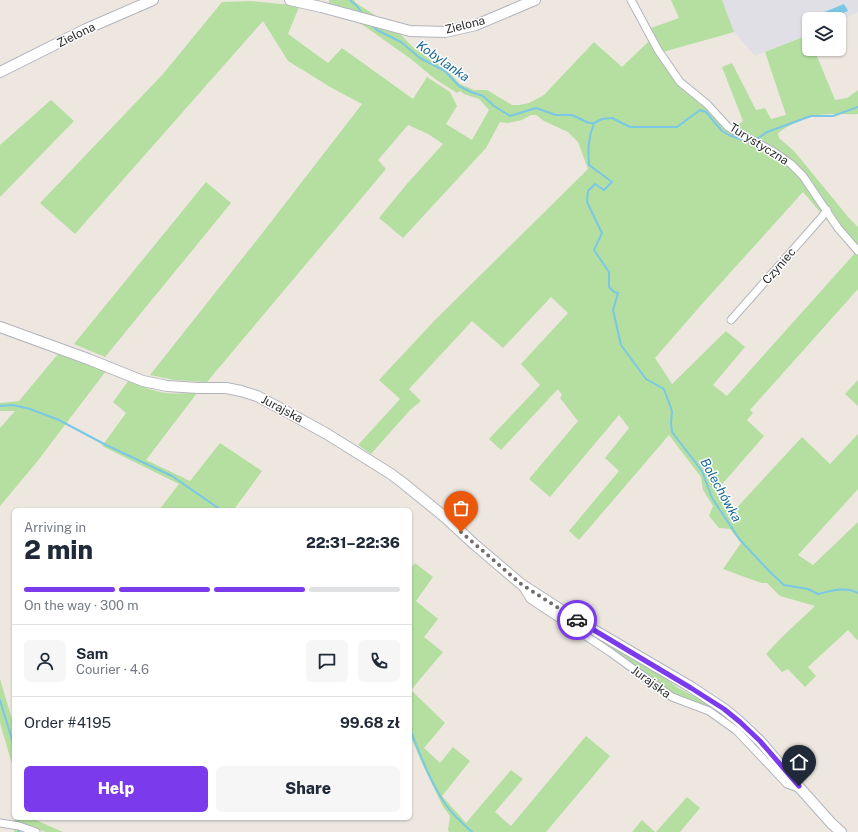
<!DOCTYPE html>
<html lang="en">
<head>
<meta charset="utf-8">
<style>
  :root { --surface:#fff; --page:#f6f6f7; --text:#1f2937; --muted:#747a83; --line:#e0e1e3; --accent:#7c3aed }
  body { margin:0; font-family:"Public Sans",sans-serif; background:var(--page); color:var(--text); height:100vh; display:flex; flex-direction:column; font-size:15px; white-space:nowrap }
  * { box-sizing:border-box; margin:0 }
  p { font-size:13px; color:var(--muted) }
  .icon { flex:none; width:22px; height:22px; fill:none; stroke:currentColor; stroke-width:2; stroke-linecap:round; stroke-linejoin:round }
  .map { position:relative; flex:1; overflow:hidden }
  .drawer { position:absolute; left:12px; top:508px; width:400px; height:312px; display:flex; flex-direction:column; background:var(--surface); border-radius:6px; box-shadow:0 1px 3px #0004 }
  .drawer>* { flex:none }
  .buttons { position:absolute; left:802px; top:12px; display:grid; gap:8px }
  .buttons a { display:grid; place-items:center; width:44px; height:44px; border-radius:6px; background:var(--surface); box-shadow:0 1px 3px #0004; font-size:20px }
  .pin { position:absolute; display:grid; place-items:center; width:34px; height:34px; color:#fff; margin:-41px -17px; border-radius:50% 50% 50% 0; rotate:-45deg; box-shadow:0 0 4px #0007 }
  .pin .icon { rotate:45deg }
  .courier { position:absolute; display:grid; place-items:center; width:40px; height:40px; margin:-20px; border:3px solid #7c3aed; border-radius:50%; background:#fff; color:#222; box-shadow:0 1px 5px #0007 }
  .summary em { font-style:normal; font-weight:800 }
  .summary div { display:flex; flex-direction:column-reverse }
  .summary { display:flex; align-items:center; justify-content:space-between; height:68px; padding:0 12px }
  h1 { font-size:26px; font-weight:800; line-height:30px }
  .bar { display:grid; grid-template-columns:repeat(4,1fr); gap:6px 4px; align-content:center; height:48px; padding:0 12px }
  .bar i { height:5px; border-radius:3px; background:var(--line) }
  .bar .on { background:var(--accent) }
  .bar p { grid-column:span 4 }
  .line { display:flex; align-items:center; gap:10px; padding:0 12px; border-top:1px solid var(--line) }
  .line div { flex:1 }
  .round { display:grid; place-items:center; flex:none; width:42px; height:42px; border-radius:6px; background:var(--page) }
  .action { display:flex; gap:8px; margin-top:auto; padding:8px 12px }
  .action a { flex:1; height:46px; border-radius:6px; background:var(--accent); color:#fff; font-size:16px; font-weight:800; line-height:46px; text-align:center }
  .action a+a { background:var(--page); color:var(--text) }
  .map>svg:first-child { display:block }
  .industrial { fill:#e1dfe6 }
  .green { fill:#b4dfa0; fill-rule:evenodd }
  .water { fill:#7bc7e6 }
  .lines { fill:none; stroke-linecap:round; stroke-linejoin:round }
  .stream { stroke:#7bc7e6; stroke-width:2 }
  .street-casing { stroke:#b3b5be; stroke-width:9 }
  .secondary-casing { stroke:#b3b5be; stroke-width:12 }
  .street { stroke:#fff; stroke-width:7 }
  .secondary { stroke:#fff; stroke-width:10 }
  .done { stroke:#706d6b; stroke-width:4; stroke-dasharray:0 7.2 }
  .route { stroke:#7c3aed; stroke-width:5 }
  .labels { text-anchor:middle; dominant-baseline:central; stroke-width:3; stroke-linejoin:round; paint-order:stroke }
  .street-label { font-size:12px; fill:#2c2c2c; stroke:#fff }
  .water-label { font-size:13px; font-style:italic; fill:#186795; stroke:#fff }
</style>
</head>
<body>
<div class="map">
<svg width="858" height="832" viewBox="0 0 858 832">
  <rect width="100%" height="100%" fill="#ede7e0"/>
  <path class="industrial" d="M722,0h136v12l-19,9v-2h-30v16l-54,21 -21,-24z"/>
  <g class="green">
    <path d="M329,0h25l2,3 25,16 -52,-13z"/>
    <path d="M671,0h51l12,32 -71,20 -12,-24 28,-10z"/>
    <path d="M251,1l40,4 8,2 -11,27 40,29 14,-15 71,51 14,-22 23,15 7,14 -11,18 26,16 17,-30 -10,-11 -15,-5 -4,-3 -3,2 -22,-14 -24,-20 -51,-36 1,-2 39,13 15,15 32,21 13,14 14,6h13l25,15h7l10,-2 15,-8 50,-53 28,25 27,-26c9,14 18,28 28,41 6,9 46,42 55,43 4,1 8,-2 11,-4l-21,-54 10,-4 24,47 9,-2 6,11 15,-4 -21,-63 43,-17 1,3v11h5l21,51 12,-2 11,-8v24c-12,1 -26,-1 -39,1 -14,3 -29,9 -41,18l1,5 15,13 55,67 9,9v26h-2l2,2v34l-108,121 3,3 -6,7 17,16 -47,54 13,25 72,-78 28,27 28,-30v55l-60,66 15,10 45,-43v117l-1,1 -9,-10 -40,37 8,9 -11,11 -17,-18 -6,3 -16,-18 16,-17 33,-31 -35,-10 -13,-13h-6l-38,-14 18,-26 -11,-14 -11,-1 -10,-12 4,-10 -10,-16 -2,-13 -32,-42 -90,105 -10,-9 50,-60 -14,-13 24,-30 -10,-13 -69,82 -21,-18 49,-58 -18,-23 2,-3 -4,-6 -57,61 -12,-11 51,-54 -19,-21 47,-51 -17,-16 -48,51 -31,-27 -63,68 12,12 -11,9 -39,44 -13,-9 42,-46 -21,-19 56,-60 153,-151 -10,-27 -10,-10 -24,-11 -8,-6h-5l-9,5 -14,3 -8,-1 -14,26 -83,90 -24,-20 27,-33 37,-41 -15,-10 -20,-9 -30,35 8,9 -179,213 -33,-2 -24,-5 114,-144 98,-127 -32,-17 -19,-12 -23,-14 -25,-40 -188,213 -35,-31 123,-129 59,-72zM803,192l52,61 -128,143 -14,-11 32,-38 -19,-16 -54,53 -17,-26 47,-54z"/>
    <path d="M51,100l23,21 -74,76v-52z"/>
    <path d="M206,182l25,21 -126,154 -31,-13z"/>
    <path d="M58,354l48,17 -70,92 -36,43v-78l15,-17h-15v-8l19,-2z"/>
    <path d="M129,380c9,4 18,9 27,11 13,4 28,2 41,2l-51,67 44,21 30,-38 42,28 -27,37 2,2h-78l20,-26 -77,-38 24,-33 -13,-11z"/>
    <path d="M858,380v26l-13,-12z"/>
    <path d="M415,563l18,14 -17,24 22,18 -14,18 19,15 -32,38 34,33 -21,25 16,15 13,-16 17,14 -28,35 24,27 45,-53 12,9 -28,33 16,14 75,-90 24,20 -64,76h-97l-1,-2 2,-14 -8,-11 -20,-42 -12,-28v-166z"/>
    <path d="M534,600l123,72 21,16 45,23 15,12 51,57 -54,-53 -62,-33 -7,-7z"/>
    <path d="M0,679l14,47v45l-14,-48z"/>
    <path d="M687,797l13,11 -20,24h-24z"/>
    <path d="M15,818h16l32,14h-17l-16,-5 -2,5h-14l1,-4z"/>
    <path d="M642,820l13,12h-23z"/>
  </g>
  <path class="water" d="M844,4l4,7 -19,8h-10l-2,-4z"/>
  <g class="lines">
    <g class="stream">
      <path d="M350,0l2,2 4,3 8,10"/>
      <path d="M371,25l6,5 24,12 19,16 25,13 14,15 12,6 12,4 11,10 16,10 26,-8 20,7h16l17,8h5l8,-4 10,-1 18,9h47l23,-17 6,2 16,19 7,4 19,7"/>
      <path d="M594,123c-6,15 -6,26 -5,42l23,17 -8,8 -9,-6 -7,7 -1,11 15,31 -8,17 15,22v15l5,5 4,1 -5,17 8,35 25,34 18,10 8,22 -1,12 1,9 30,39 10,27 28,42 30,32 14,13 24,4 10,5c13,-3 28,-8 40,-1"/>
      <path d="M757,139l10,-7 44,-16h22l25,-9"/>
      <path d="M0,406l13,-1 17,4 29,11 47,25 66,31 49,34"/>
      <path d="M0,700l14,46"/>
      <path d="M410,729c10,25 20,53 36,76 7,10 17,19 26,27"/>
      <path d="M18,821l1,-3"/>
      <path d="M18,830l1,2"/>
    </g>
    <defs>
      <g id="street">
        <path d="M631,0l27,50 22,32 27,22 21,23 46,25 17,12 12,12 35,52 20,23"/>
        <path d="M731,320l90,-102 6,-8"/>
        <path d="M522,586l8,13 80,53 62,45 37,14 28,20 50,53 14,5"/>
        <path d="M0,823l19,3 17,6"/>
      </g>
      <g id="secondary">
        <path d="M290,0l31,7 89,24 35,1 31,-7 59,-25"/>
        <path d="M0,72l86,-43 67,-29"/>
        <path d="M0,327l88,32 55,22 24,5 31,2h28l15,3 16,5 32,17 38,21 64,40 12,9 43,35 28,26 47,40 54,35 116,68 33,22 16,13 20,19 39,46 33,37 9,8"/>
      </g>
    </defs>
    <use href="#street" class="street-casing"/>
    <use href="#secondary" class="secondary-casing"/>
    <use href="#street" class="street"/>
    <use href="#secondary" class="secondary"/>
  </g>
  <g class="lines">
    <path class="done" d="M461,532l60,52 56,36"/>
    <path class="route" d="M577,620l114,68 33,21 16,13 20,19 39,45"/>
  </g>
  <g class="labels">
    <g class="street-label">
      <text transform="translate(465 25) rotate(-14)">Zielona</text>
      <text transform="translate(76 35) rotate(-26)">Zielona</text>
      <text transform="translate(759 144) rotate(32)">Turystyczna</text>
      <text transform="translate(779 266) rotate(-49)">Czyniec</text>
      <text transform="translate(282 409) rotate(28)">Jurajska</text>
      <text transform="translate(651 682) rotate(36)">Jurajska</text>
    </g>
    <g class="water-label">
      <text transform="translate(443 61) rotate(35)">Kobylanka</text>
      <text transform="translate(721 490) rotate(61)">Bolechówka</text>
    </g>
  </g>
</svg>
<div class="buttons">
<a><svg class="icon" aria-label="layers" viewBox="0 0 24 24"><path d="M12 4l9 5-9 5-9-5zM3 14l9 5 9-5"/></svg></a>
</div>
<div class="pin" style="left:461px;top:532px;background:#ea580c"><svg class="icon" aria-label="bag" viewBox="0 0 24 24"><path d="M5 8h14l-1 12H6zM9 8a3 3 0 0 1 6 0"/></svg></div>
<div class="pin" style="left:799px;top:786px;background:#1f2937"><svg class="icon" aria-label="home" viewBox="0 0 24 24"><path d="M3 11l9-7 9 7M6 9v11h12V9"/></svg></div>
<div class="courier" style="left:577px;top:620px"><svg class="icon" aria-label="car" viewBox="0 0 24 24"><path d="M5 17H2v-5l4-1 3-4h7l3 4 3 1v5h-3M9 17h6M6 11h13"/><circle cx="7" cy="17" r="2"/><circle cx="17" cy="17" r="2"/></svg></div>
<section class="drawer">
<div class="summary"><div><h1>2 min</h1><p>Arriving in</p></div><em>22:31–22:36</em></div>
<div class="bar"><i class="on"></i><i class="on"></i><i class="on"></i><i></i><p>On the way · 300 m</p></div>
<div class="line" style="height:72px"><a class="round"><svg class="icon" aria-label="person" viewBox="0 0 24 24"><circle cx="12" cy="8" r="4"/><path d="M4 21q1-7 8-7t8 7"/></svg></a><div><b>Sam</b><p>Courier · 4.6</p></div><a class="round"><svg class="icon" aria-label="chat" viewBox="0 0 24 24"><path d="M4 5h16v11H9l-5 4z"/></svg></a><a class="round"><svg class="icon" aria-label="phone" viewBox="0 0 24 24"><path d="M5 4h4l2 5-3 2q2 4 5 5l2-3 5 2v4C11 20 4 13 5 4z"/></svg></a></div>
<div class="line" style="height:52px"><div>Order #4195</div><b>99.68 zł</b></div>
<div class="action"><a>Help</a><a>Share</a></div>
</section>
</div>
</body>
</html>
